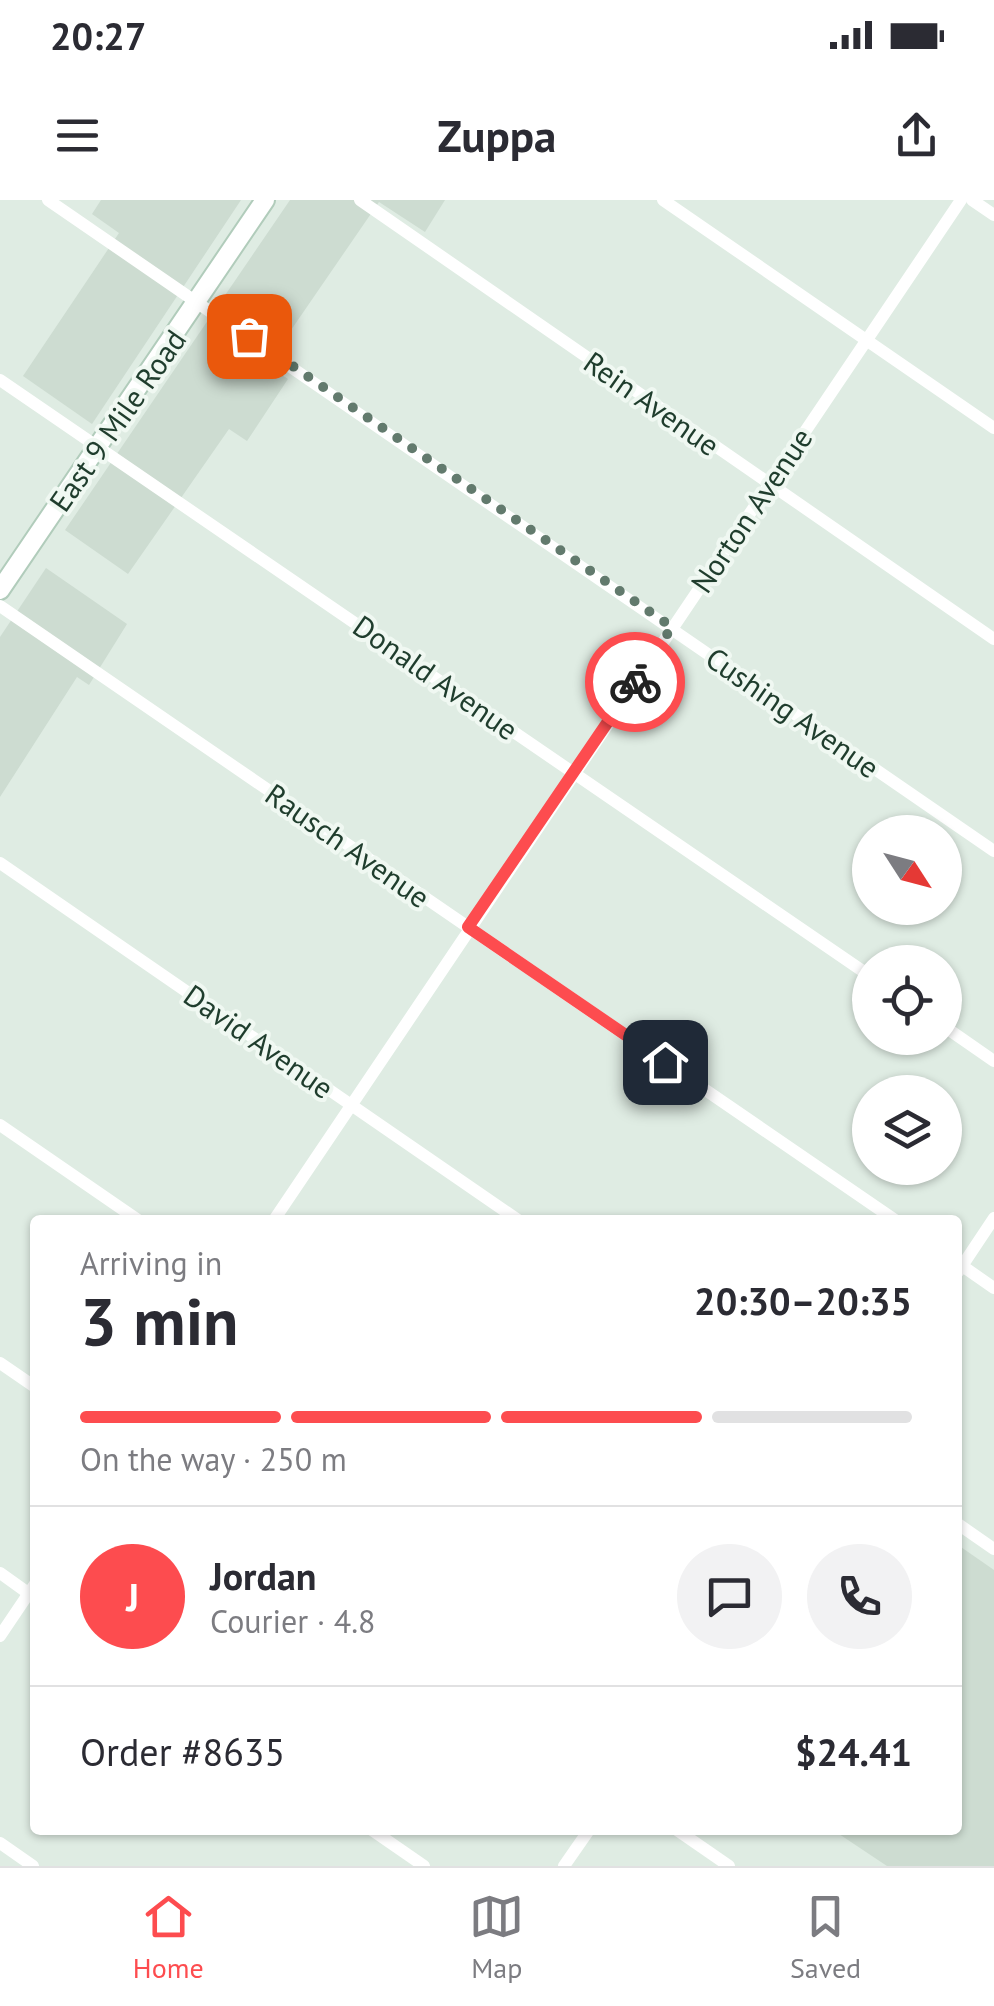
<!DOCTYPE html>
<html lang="en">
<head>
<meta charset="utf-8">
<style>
  :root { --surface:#fff; --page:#f2f2f3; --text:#2b2b33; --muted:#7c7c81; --line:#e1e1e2; --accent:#fd4c4f }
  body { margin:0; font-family:"PT Sans",sans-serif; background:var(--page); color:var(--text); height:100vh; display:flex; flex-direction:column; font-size:38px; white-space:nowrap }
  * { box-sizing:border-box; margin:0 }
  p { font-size:32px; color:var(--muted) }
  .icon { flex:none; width:55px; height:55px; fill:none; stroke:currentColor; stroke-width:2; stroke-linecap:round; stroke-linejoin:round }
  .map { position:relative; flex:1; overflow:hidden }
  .panel { position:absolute; left:30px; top:1015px; width:932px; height:620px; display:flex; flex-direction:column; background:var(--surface); border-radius:10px; box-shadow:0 2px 8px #0004 }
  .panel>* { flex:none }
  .needle { width:65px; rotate:126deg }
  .fabs { position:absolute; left:852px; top:615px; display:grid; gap:20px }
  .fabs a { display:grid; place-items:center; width:110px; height:110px; border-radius:50%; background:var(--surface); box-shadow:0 2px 8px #0004; font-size:50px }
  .pin { position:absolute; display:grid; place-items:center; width:85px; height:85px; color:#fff; margin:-42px; border-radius:20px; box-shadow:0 5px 15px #0006 }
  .courier { position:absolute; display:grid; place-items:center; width:100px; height:100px; margin:-50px; border:8px solid #fd4c4f; border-radius:50%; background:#fff; color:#222; box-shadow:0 2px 12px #0007 }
  .summary em { font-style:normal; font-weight:700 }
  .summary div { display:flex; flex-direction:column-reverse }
  .summary { display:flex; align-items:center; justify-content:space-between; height:170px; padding:0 50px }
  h1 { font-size:65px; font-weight:700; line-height:75px }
  .bar { display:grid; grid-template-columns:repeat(4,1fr); gap:15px 10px; align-content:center; height:120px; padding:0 50px }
  .bar i { height:12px; border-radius:8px; background:var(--line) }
  .bar .current { background:var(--accent) }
  .bar p { grid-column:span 4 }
  .line { display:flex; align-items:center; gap:25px; padding:0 50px; border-top:2px solid var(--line) }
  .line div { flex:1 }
  .round { display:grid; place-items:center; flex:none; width:105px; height:105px; border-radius:52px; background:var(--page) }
  .status { display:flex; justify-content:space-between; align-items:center; height:70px; padding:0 50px; background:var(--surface); direction:ltr }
  .status svg { height:28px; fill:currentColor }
  header { display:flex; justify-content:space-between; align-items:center; height:130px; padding:0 50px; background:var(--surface); font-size:45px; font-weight:700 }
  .dock { display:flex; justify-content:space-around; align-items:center; height:140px; border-top:2px solid var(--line); background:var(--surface); font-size:28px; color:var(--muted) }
  .dock a { display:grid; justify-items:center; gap:5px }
  .dock .current { color:var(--accent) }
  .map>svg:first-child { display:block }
  .built { fill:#cddcd1 }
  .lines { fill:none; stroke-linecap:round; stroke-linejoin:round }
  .secondary-casing { stroke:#b1ccbb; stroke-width:22 }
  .minor { stroke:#fff; stroke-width:12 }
  .secondary { stroke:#fff; stroke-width:18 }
  .done { stroke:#627a6d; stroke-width:10; stroke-dasharray:0 18 }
  .route { stroke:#fd4c4f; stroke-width:12 }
  .labels { text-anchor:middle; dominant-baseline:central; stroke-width:8; stroke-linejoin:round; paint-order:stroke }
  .street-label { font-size:30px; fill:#1f3d2d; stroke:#f0f8f2 }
</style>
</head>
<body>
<div class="status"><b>20:27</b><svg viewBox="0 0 49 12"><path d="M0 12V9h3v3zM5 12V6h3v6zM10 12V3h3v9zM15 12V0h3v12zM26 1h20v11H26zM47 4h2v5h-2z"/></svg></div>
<header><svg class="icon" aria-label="menu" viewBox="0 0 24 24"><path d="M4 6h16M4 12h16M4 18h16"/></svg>Zuppa<svg class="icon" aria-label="share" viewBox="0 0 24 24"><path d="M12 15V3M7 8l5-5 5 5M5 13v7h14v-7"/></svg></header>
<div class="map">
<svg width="994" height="1666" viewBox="0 0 994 1666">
  <rect width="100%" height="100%" fill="#dfece3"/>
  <g class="built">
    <path d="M101,0h140l-149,224 -69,-48 96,-143 -27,-19z"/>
    <path d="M290,0h155l-20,32 -46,-30 -112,163 21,14 -41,62 -18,-12 -101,145 -63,-44z"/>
    <path d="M46,368l81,56 -38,61 -12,-8 -77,120v-160z"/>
    <path d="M958,1345l36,25v296h-107l-54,-36h125z"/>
  </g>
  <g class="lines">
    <defs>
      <path id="secondary" d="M0,390l265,-390"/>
    </defs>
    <use href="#secondary" class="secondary-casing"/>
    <g class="minor">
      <path d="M48,0l946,651"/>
      <path d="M360,0l634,439"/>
      <path d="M663,0l331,228"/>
      <path d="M972,0l22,15"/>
      <path d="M0,180l870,596"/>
      <path d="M0,406l895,614"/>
      <path d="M0,663l518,357"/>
      <path d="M945,827l49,34"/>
      <path d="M0,925l138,95"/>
      <path d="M274,1020l687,-1020"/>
      <path d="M958,1063l36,25"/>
      <path d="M958,1072l36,-54"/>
      <path d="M0,1163l35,24"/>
      <path d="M958,1324l36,25"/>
      <path d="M0,1373l35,25"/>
      <path d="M0,1436l35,-52"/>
      <path d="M372,1630l52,36"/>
      <path d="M677,1630l52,36"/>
      <path d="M0,1643l33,23"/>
      <path d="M564,1666l25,-36"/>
    </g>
    <use href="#secondary" class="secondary"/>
  </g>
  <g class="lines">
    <path class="done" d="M249,136l423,291 -37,55"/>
    <path class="route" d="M635,482l-167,245 197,135"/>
  </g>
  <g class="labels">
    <g class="street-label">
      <text transform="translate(652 203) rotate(35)">Rein Avenue</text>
      <text transform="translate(117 220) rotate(-55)">East 9 Mile Road</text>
      <text transform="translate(751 310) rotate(-56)">Norton Avenue</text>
      <text transform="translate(436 477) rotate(35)">Donald Avenue</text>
      <text transform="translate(793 512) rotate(35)">Cushing Avenue</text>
      <text transform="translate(348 645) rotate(35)">Rausch Avenue</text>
      <text transform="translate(259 841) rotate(35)">David Avenue</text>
    </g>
  </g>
</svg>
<div class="fabs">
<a><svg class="needle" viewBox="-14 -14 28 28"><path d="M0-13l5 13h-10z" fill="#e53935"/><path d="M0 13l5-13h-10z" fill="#7c7c81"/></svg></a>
<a><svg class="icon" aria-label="locate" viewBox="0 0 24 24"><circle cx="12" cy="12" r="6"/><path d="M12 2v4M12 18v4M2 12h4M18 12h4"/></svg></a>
<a><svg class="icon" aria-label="layers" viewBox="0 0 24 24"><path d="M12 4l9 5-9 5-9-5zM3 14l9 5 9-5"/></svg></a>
</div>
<div class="pin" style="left:249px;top:136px;background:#ea580c"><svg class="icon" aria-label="bag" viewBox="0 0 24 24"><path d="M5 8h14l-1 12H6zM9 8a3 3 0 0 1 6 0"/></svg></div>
<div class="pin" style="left:665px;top:862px;background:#1f2937"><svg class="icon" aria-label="home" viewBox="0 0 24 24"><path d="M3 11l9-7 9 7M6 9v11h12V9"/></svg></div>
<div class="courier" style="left:635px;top:482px"><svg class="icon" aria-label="bike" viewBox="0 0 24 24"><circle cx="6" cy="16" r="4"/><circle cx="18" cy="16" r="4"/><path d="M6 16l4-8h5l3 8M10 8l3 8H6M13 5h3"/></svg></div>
<section class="panel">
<div class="summary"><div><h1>3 min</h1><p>Arriving in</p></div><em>20:30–20:35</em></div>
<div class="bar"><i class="current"></i><i class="current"></i><i class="current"></i><i></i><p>On the way · 250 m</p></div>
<div class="line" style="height:180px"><b class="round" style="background:var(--accent);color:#fff">J</b><div><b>Jordan</b><p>Courier · 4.8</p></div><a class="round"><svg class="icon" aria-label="chat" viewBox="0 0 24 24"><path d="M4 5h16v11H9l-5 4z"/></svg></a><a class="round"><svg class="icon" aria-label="phone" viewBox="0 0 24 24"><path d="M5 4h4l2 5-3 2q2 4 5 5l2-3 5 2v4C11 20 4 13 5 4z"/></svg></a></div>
<div class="line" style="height:130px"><div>Order #8635</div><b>$24.41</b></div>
</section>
</div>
<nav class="dock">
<a class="current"><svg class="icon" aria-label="home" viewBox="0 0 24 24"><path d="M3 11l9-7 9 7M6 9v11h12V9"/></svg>Home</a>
<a><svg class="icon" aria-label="map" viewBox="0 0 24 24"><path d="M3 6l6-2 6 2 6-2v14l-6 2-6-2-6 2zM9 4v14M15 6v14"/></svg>Map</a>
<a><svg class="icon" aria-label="saved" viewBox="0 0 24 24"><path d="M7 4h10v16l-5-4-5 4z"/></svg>Saved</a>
</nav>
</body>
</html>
